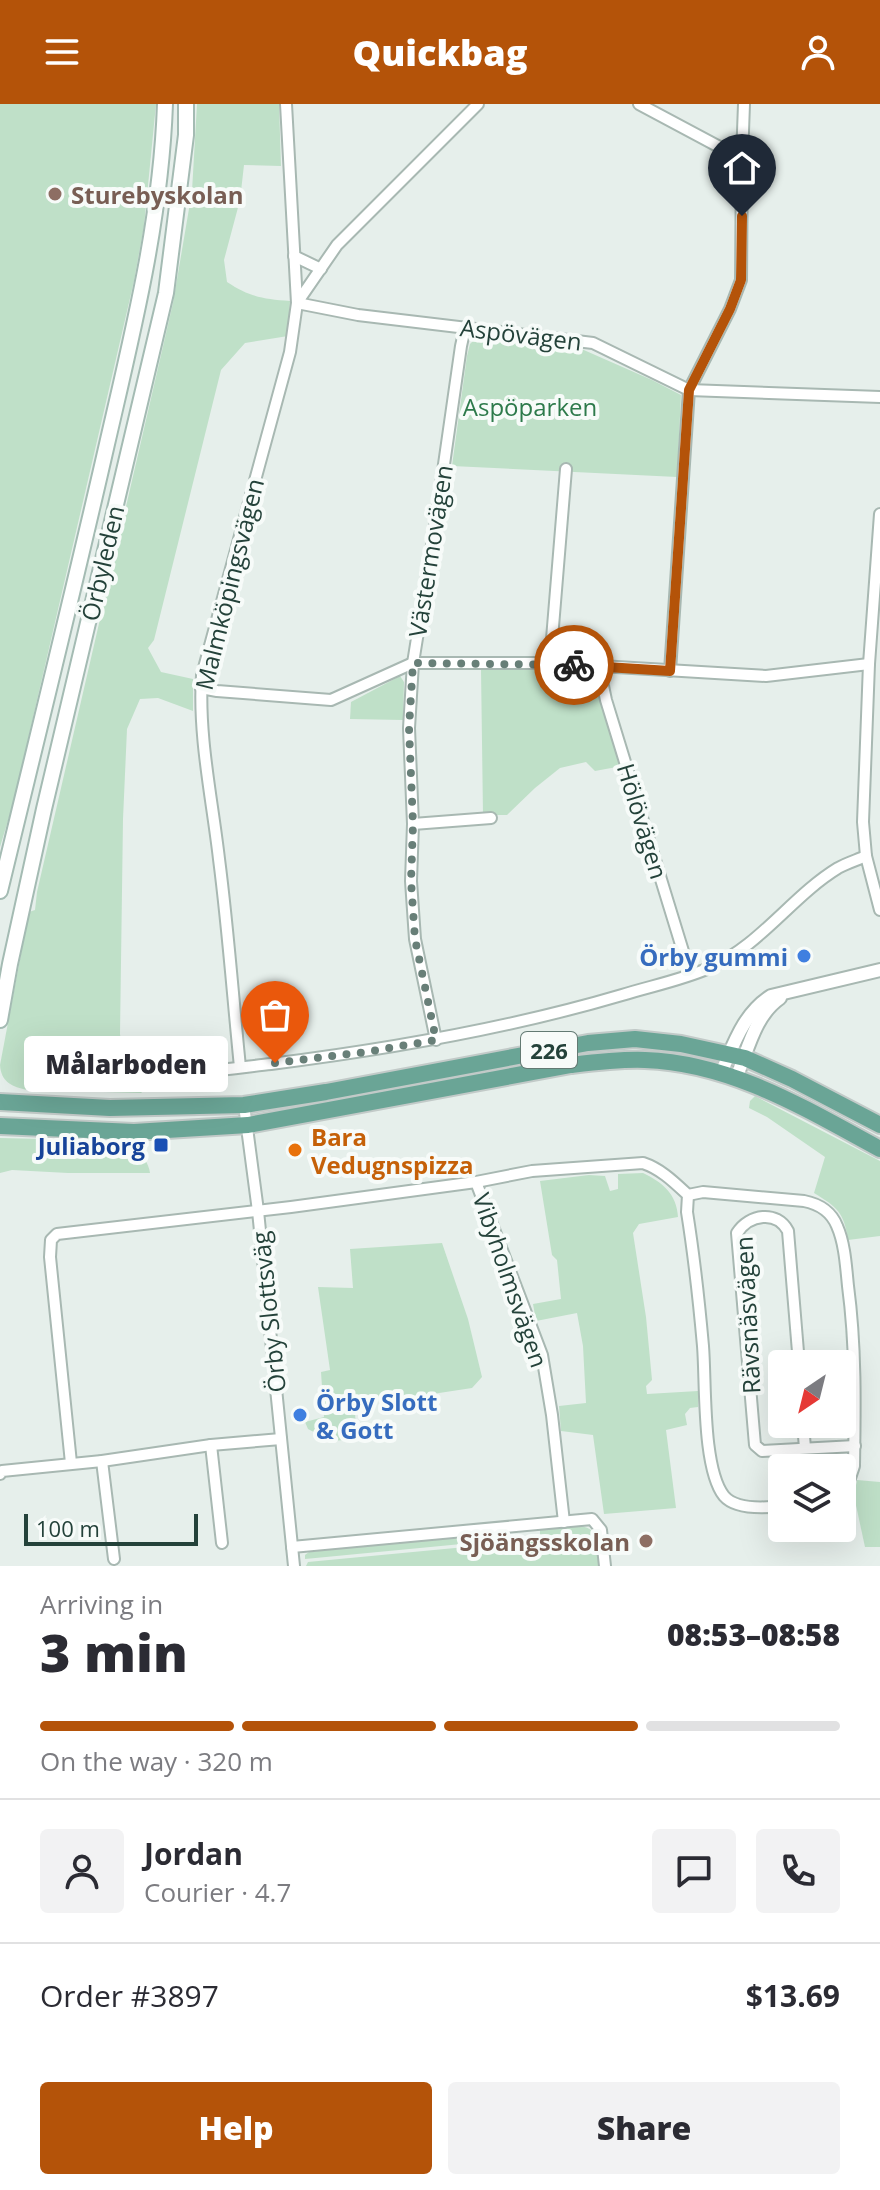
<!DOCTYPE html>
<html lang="en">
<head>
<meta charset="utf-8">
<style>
  :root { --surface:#fff; --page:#f2f2f3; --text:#2b2b33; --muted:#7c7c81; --line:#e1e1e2; --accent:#b45309 }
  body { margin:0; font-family:"Open Sans",sans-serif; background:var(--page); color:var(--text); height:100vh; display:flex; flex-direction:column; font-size:30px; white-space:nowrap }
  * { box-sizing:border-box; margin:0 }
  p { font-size:26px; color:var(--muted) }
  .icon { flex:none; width:44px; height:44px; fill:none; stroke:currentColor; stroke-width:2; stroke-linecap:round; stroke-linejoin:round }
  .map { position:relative; height:1462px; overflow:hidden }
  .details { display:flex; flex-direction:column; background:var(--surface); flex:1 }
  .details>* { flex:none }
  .needle { width:52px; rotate:215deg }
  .buttons { position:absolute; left:768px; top:1246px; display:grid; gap:16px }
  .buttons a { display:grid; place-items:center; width:88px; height:88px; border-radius:8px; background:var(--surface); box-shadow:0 8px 32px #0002; font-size:40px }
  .scale { position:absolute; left:24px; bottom:20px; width:174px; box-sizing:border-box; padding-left:8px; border:4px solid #24423a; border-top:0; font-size:22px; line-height:28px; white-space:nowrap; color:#24423a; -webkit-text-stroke:6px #f7fbf9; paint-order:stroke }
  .pin { position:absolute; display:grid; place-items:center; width:68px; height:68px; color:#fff; margin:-82px -34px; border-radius:50% 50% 50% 0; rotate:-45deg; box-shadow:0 0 8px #0007 }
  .pin .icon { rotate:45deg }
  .courier { position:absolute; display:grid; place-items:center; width:80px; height:80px; margin:-40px; border:6px solid #b45309; border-radius:50%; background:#fff; color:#222; box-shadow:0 2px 10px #0007 }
  .bubble { position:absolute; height:56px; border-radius:8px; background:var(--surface); box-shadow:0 8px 32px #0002; font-size:26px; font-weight:800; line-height:56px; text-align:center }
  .summary em { font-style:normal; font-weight:800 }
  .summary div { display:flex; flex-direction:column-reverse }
  .summary { display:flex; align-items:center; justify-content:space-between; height:136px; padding:0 40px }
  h1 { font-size:52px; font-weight:800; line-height:60px }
  .bar { display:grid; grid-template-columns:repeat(4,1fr); gap:12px 8px; align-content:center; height:96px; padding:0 40px }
  .bar i { height:10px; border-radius:6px; background:var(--line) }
  .bar .active { background:var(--accent) }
  .bar p { grid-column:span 4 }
  .line { display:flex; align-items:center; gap:20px; padding:0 40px; border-top:2px solid var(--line) }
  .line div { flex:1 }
  .round { display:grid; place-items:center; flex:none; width:84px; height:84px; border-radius:8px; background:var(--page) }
  .primary-button { display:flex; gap:16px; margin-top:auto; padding:16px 40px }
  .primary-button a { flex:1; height:92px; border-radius:8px; background:var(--accent); color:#fff; font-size:32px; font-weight:800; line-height:92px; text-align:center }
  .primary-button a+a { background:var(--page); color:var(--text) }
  header { display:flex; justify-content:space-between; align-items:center; height:104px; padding:0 40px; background:var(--accent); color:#fff; font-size:36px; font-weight:800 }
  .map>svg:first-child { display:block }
  .green { fill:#bfe0c8 }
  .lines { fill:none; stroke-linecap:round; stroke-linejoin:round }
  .minor-casing { stroke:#a8b8b2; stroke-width:14 }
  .tertiary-casing { stroke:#a8b8b2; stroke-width:16 }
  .secondary-casing { stroke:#a4bbb3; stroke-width:18 }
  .primary-casing { stroke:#c2cac8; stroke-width:20 }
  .minor { stroke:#fff; stroke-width:10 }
  .tertiary { stroke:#fff; stroke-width:12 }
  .secondary { stroke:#fff; stroke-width:14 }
  .primary { stroke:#6aa596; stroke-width:16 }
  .done { stroke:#687f78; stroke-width:8; stroke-dasharray:0 14.4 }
  .route { stroke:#b45309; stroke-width:10 }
  .education-dot { fill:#8d6e63; stroke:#f7fbf9; stroke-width:3 }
  .shop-dot { fill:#3f7fe0; stroke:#f7fbf9; stroke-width:3 }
  .transit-dot { fill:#1a4fb4; stroke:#f7fbf9; stroke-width:3 }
  .food-dot { fill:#e8710a; stroke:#f7fbf9; stroke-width:3 }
  .labels { text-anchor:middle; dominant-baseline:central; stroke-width:8; stroke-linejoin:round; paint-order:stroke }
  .shield { fill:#f7fbf9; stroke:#637a73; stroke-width:2 }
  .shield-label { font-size:22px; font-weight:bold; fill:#24423a }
  .education-label { font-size:24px; font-weight:bold; fill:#785e54; stroke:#f7fbf9; text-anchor:start }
  .street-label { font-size:24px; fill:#24423a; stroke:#f7fbf9 }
  .park-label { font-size:24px; fill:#2d7a4b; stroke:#f7fbf9 }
  .shop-label { font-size:24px; font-weight:bold; fill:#366cbe; stroke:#f7fbf9; text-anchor:end }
  .food-label { font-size:24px; font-weight:bold; fill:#c56008; stroke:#f7fbf9; text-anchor:start }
  .transit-label { font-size:24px; font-weight:bold; fill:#164399; stroke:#f7fbf9; text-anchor:end }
</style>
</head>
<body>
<header><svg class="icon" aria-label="menu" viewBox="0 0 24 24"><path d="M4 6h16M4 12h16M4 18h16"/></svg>Quickbag<svg class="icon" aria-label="person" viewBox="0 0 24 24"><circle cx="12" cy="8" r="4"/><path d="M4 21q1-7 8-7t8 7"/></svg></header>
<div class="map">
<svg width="880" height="1462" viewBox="0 0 880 1462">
  <rect width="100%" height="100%" fill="#e6efeb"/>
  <g class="green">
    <path d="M0,0h156l-12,122 -10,55 -121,523 -13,43z"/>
    <path d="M197,0h82l2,62 -37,-1 -4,35 -16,60 3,22c23,15 36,17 63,19l-2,35 -43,7 -24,27 -67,270 -6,8 13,24 32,7v32l-35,-13 -18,1 -13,30 -4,90 -3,215 6,41 28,3 3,5 -8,3 -8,7 -113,-3c-16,-3 -27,-8 -28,-25l29,-153 6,-2 2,-18 136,-589 19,-112z"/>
    <path d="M478,232l99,11 75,33 29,15 -4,82 -225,-11 15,-110 3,-12z"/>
    <path d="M539,560l26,6 22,-1 7,4 6,12 22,81 -27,5 -9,-9 -26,6 -25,20 -28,27h-24l-2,-146z"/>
    <path d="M400,572l4,6 -1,38 -53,-1 1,-17z"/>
    <path d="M755,992l125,65v75l-32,4c-4,-28 -11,-33 -34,-47l11,-36 -58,-40 -18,-9 1,-7z"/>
    <path d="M0,1034l90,2 14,5 35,2c3,10 10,16 11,26h-82l-56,-3 -12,3z"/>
    <path d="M643,1069c19,9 34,21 35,44l-39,7 -6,9 13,84 6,63 -6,6 1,8 51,-3v16l-8,1 -5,6 2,11 -21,5 10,78 -72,6 -11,-79 -32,-4 -2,-25 27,-3 -3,-57 -6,-33 -41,8 -3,-17 28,-5 -4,-39 -5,-5 -12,-74 49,-6 16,1 5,15 8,-2v-15z"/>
    <path d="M442,1139l26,76 14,58 -10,11 -46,7 -72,5c0,8 3,19 0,27 -7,25 -32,9 -46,2l-3,-7 19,-5 -3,-45 9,-2 -12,-83 35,1 -3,-39z"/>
    <path d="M857,1376l23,2v65h-15l-11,-51z"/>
    <path d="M580,1422c22,3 18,22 20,40h-294l2,-4 232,-22v-11z"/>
    <path d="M471,1432l1,7 -167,16v-4l4,-3z"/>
  </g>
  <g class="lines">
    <defs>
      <g id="minor">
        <path d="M478,0l-141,141 -40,58 61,12 235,28 96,47 191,7"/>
        <path d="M639,0l103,55 -1,121 -11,29 -41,81 -19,281"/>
        <path d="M742,55l2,-55"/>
        <path d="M294,152l27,13"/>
        <path d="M880,410l-11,150 -6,158 3,34 14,54"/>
        <path d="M550,559l16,-194"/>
        <path d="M599,563l7,33 84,274"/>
        <path d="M201,584l16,3 114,9 82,-37h137l216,13 103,-12"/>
        <path d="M413,720l78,-6"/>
        <path d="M436,936l-21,-101 -4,-58 2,-57 -4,-96 4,-65 23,-143 25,-174 4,-18"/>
        <path d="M103,961c44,17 120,4 168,-1 119,-15 236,-35 351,-69 29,-9 60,-15 87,-27 51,-22 83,-72 129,-100 9,-5 19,-8 28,-12"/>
        <path d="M240,963c-7,-69 -12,-139 -21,-208 -7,-61 -21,-123 -17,-184l88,-323 7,-49 -11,-199"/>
        <path d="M244,1001l14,106 36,355"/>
        <path d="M476,1078l66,173 10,60 12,107"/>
        <path d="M688,1091l15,-3 101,9c15,3 27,10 33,25 8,18 9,41 11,60 8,60 7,120 6,180l-4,12 -8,9"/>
        <path d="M799,1260l-11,-133c-11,-21 -39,-17 -51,2l18,212 7,6 93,-5"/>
        <path d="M803,1320l2,24"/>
        <path d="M211,1341l11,98"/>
        <path d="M102,1357l12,98"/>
        <path d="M71,1359l-21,-206 1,-17 6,-6 234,-27 185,-25 56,-11 111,-8c18,6 31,19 45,32l-1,17c7,44 12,89 16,134 3,36 -1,122 21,150 12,14 41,12 58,10"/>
        <path d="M0,1370l2,-3 100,-10 109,-16 70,-6"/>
        <path d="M292,1443l300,-28 9,11 4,36"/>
      </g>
      <g id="tertiary">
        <path d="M721,969c13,-29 22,-59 50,-77l109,-26"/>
        <path d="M736,974c12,-27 18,-62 44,-80"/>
      </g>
      <g id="secondary">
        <path d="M0,787c36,-149 73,-298 107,-447 26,-113 54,-224 58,-340"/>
        <path d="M0,916l10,-56 34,-155 122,-516 20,-158v-31"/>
      </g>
      <g id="primary">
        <path d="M0,998l110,6 134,-3 82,-13 262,-49 47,-4 46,5 64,14 47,21 88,46"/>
        <path d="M0,1022l134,6 114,-7 323,-60c25,-3 49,-6 74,-5 87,3 161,49 235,89"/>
      </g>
    </defs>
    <use href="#minor" class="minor-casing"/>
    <use href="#tertiary" class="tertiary-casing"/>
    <use href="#secondary" class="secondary-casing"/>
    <use href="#primary" class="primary-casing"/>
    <use href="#minor" class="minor"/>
    <use href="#tertiary" class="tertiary"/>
    <use href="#secondary" class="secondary"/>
    <use href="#primary" class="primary"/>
  </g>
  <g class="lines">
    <path class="done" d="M275,959l91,-11 70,-12 -21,-101 -4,-58 2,-57 -4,-96 4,-65 161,2"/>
    <path class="route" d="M574,561l96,6 19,-281 41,-81 11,-29 1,-64"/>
  </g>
  <g class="education-dot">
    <circle cx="55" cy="90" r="8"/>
    <circle cx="646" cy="1437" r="8"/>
  </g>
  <g class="shop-dot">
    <circle cx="804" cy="852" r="8"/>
    <circle cx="300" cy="1311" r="8"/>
  </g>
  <rect class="transit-dot" x="153" y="1033" width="16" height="16" rx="4"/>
  <circle class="food-dot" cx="295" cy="1046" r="8"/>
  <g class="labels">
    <rect class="shield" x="521" y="928" width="56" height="36" rx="6"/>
    <g class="shield-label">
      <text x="549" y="946">226</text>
    </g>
    <g class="education-label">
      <text x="71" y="90">Sturebyskolan</text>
      <text x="630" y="1437" text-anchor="end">Sjöängsskolan</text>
    </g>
    <g class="street-label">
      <text transform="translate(521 230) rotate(7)">Aspövägen</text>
      <text transform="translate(430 447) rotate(-81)">Västermovägen</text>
      <text transform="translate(102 459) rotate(-77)">Örbyleden</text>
      <text transform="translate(229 480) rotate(-76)">Malmköpingsvägen</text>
      <text transform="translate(643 717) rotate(73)">Hölövägen</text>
      <text transform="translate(511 1176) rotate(71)">Vibyholmsvägen</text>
      <text transform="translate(268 1208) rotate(-96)">Örby Slottsväg</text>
      <text transform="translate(747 1211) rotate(-93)">Rävsnäsvägen</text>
    </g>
    <g class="park-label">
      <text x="530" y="302">Aspöparken</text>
    </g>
    <g class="shop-label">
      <text x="788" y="852">Örby gummi</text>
      <text x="316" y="1297" text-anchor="start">Örby Slott<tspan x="316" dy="28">&amp; Gott</tspan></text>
    </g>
    <g class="food-label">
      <text x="311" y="1032">Bara<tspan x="311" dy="28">Vedugnspizza</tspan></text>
    </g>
    <g class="transit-label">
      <text x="145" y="1041">Juliaborg</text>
    </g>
  </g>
</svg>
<div class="buttons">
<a><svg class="needle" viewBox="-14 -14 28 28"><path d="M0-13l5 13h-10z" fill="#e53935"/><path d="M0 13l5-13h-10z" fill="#7c7c81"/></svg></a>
<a><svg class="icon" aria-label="layers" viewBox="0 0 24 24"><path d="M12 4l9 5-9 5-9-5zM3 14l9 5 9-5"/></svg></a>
</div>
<div class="scale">100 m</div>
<div class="pin" style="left:275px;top:959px;background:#ea580c"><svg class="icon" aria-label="bag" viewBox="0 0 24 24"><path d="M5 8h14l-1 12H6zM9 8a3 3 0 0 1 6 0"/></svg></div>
<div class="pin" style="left:742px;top:112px;background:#1f2937"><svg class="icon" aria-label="home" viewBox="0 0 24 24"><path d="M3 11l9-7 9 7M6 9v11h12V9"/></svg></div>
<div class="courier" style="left:574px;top:561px"><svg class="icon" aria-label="bike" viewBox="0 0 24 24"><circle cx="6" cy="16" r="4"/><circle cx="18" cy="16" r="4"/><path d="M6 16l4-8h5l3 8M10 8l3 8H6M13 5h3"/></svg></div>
<div class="bubble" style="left:24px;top:932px;width:204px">Målarboden</div>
</div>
<section class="details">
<div class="summary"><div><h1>3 min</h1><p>Arriving in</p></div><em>08:53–08:58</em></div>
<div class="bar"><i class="active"></i><i class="active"></i><i class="active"></i><i></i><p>On the way · 320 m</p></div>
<div class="line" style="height:144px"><a class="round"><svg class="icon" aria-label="person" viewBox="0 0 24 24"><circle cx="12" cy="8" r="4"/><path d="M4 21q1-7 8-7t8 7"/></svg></a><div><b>Jordan</b><p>Courier · 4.7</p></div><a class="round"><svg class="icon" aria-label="chat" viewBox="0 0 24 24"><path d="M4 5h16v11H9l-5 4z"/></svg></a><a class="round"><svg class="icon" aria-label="phone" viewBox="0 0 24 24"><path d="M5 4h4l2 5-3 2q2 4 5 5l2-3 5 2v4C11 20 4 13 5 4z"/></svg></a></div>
<div class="line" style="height:104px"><div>Order #3897</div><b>$13.69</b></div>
<div class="primary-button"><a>Help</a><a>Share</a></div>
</section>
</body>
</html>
